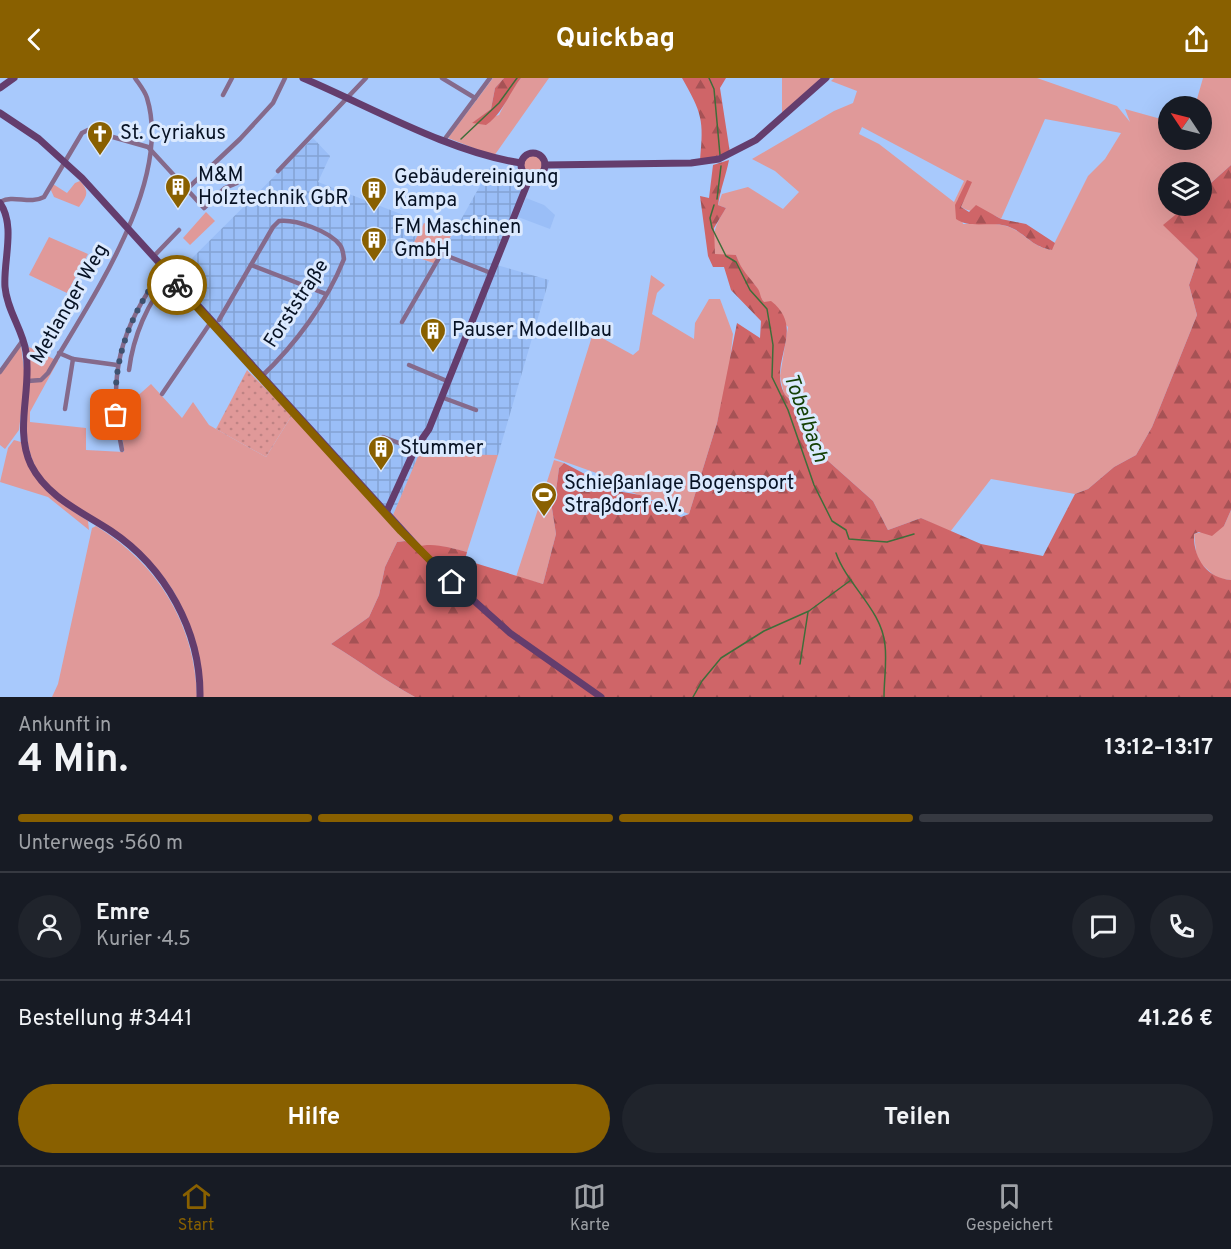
<!DOCTYPE html>
<html lang="de">
<head>
<meta charset="utf-8">
<style>
  :root { --surface:#171b24; --page:#20242c; --text:#f1f3f6; --muted:#9ea1a6; --line:#363941; --accent:#896000 }
  body { margin:0; font-family:Overpass,sans-serif; background:var(--page); color:var(--text); height:100vh; display:flex; flex-direction:column; font-size:22px; white-space:nowrap }
  * { box-sizing:border-box; margin:0 }
  p { font-size:20px; color:var(--muted) }
  .icon { flex:none; width:33px; height:33px; fill:none; stroke:currentColor; stroke-width:2; stroke-linecap:round; stroke-linejoin:round }
  .map { position:relative; height:619px; overflow:hidden }
  .panel { display:flex; flex-direction:column; background:var(--surface); flex:1 }
  .panel>* { flex:none }
  .needle { width:39px; rotate:305deg }
  .buttons { position:absolute; left:1158px; top:18px; display:grid; gap:12px }
  .buttons a { display:grid; place-items:center; width:54px; height:54px; border-radius:50%; background:var(--surface); box-shadow:0 6px 24px #0002; font-size:30px }
  .pin { position:absolute; display:grid; place-items:center; width:51px; height:51px; color:#fff; margin:-26px; border-radius:12px; box-shadow:0 3px 9px #0006 }
  .courier { position:absolute; display:grid; place-items:center; width:60px; height:60px; margin:-30px; border:4px solid #896000; border-radius:50%; background:#fff; color:#222; box-shadow:0 2px 8px #0007 }
  .head em { font-style:normal; font-weight:700 }
  .head div { display:flex; flex-direction:column-reverse }
  .head { display:flex; align-items:center; justify-content:space-between; height:102px; padding:0 18px }
  h1 { font-size:39px; font-weight:700; line-height:45px }
  .bar { display:grid; grid-template-columns:repeat(4,1fr); gap:9px 6px; align-content:center; height:72px; padding:0 18px }
  .bar i { height:8px; border-radius:4px; background:var(--line) }
  .bar .on { background:var(--accent) }
  .bar p { grid-column:span 4 }
  .line { display:flex; align-items:center; gap:15px; padding:0 18px; border-top:2px solid var(--line) }
  .line div { flex:1 }
  .round { display:grid; place-items:center; flex:none; width:63px; height:63px; border-radius:32px; background:var(--page) }
  .button { display:flex; gap:12px; margin-top:auto; padding:12px 18px }
  .button a { flex:1; height:69px; border-radius:36px; background:var(--accent); color:#fff; font-size:24px; font-weight:700; line-height:69px; text-align:center }
  .button a+a { background:var(--page); color:var(--text) }
  header { display:flex; justify-content:space-between; align-items:center; height:78px; padding:0 18px; background:var(--accent); color:#fff; font-size:27px; font-weight:700 }
  .dock { display:flex; justify-content:space-around; align-items:center; height:84px; border-top:2px solid var(--line); background:var(--surface); font-size:16px; color:var(--muted) }
  .dock a { display:grid; justify-items:center; gap:3px }
  .dock .on { color:var(--accent) }
  .map>svg:first-child { display:block }
  .built { fill:#9abef7 }
  .industrial { fill:url(#industrial-grid) }
  .green { fill:#e09999; fill-rule:evenodd }
  .forest { fill:url(#forest-firs) }
  .garden { fill:url(#garden-dots) }
  .lines { fill:none; stroke-linecap:round; stroke-linejoin:round }
  .stream { stroke:#3e6e3a; stroke-width:1.5 }
  .street { stroke:#856a8b; stroke-width:4.5 }
  .secondary { stroke:#643d6d; stroke-width:7 }
  .done { stroke:#3f5270; stroke-width:6; stroke-dasharray:0 10.8 }
  .route { stroke:#896000; stroke-width:8 }
  .labels { text-anchor:middle; dominant-baseline:central; stroke-width:6; stroke-linejoin:round; paint-order:stroke }
  .poi-label { font-size:20px; fill:#071224; stroke:#dbe9fe; text-anchor:start }
  .street-label { font-size:20px; fill:#071224; stroke:#dbe9fe }
  .water-label { font-size:21px; font-style:italic; fill:#144005; stroke:#dbe9fe }
</style>
</head>
<body>
<header><svg class="icon" aria-label="back" viewBox="0 0 24 24"><path d="M15 5l-7 7 7 7"/></svg>Quickbag<svg class="icon" aria-label="share" viewBox="0 0 24 24"><path d="M12 15V3M7 8l5-5 5 5M5 13v7h14v-7"/></svg></header>
<div class="map">
<svg width="1231" height="619" viewBox="0 0 1231 619">
  <defs>
    <pattern id="industrial-grid" width="8" height="8" patternUnits="userSpaceOnUse" patternTransform="scale(1.5)"><rect width="8" height="8" fill="#9abef7"/><path d="M0 4h8M4 0v8" fill="none" stroke="#83a2d4"/></pattern>
    <pattern id="forest-firs" width="22" height="20" patternUnits="userSpaceOnUse" patternTransform="scale(1.5)"><rect width="22" height="20" fill="#cf6568"/><path d="M5 1l3.5 6h-7zM16 11l3.5 6h-7z" fill="#a65255"/></pattern>
    <pattern id="garden-dots" width="8" height="8" patternUnits="userSpaceOnUse" patternTransform="scale(1.5)"><rect width="8" height="8" fill="#e09999"/><path d="M2 2h.1M6 6h.1" fill="none" stroke="#bf8384" stroke-width="1.8" stroke-linecap="round"/></pattern>
  </defs>
  <rect width="100%" height="100%" fill="#a8c9fc"/>
  <path class="built" d="M526,120l18,7 11,10 -5,14 -32,-12z"/>
  <path class="industrial" d="M313,60l17,18 -12,26 106,41 -16,31 28,10 54,-96 28,12 6,5 -31,79 56,16 -51,175h-79l-26,60 -220,-238z"/>
  <g class="green">
    <path d="M493,0h11l-9,10 -4,21 -18,14 26,-8 11,-22 11,-15h28l-55,78 -46,-18z"/>
    <path d="M782,0h40l-40,36z"/>
    <path d="M834,0h203l80,28 13,16 -5,-13 43,12v19h34v-34h-7l8,-28h28v87l-29,26v-19h-34v34h18l-22,19 34,34 -9,26 8,30 -45,112 -16,28 -22,12 -26,22 -13,5 -84,-15 -41,53 -29,-14 -33,12 -15,-29 -46,-41 -10,-33 -14,-4 -6,-18 -13,-11 -4,-18 8,-49 -27,-27 -6,-15 -13,-13 -6,-17h-21c-4,-20 0,-30 11,-47l-8,-3 4,-11 26,-7 35,22 16,-17 -24,-21 -23,-12 82,-48 19,-8 4,-12 -26,-10zM1045,41l76,14 -16,26 -17,17 -37,74c-22,-4 -27,-19 -45,-24 -13,-4 -30,-2 -43,-2l-6,-24 8,-4 -4,11c13,8 28,3 40,12zM862,49l102,54 -10,21 -75,-58 -20,-10z"/>
    <circle cx="533" cy="87" r="10"/>
    <path d="M80,103c10,11 7,15 -1,26l-25,-10 -4,-9 3,-4 14,9 8,-10z"/>
    <path d="M206,134l9,9 -25,24 -7,-7z"/>
    <path d="M424,145l28,11 -16,30 -28,-10z"/>
    <path d="M49,159l39,17 -21,39 -38,-18z"/>
    <path d="M651,197l14,10 -8,8 -5,21 42,25 1,-16 14,-24h11l13,35 -4,36 -12,53 -28,91 -71,-27 -16,-12 -48,-17 39,-125 40,22 6,-5z"/>
    <path d="M21,268l4,32 -6,52 -14,19 -5,-4v-73z"/>
    <path d="M29,269l29,14 -28,51v10l56,6v22l38,2 -6,-62 4,-1 11,11 18,-16 31,34 11,-16 16,23 57,32 26,-42 113,126 -8,1 -12,25 -6,28 -10,22 -38,27c29,17 54,37 84,53h-213c-1,-20 -7,-38 -12,-58 -4,-11 -6,-24 -10,-35 -18,-42 -59,-65 -95,-90 -19,-13 -42,-28 -51,-50 -16,-37 -1,-78 -5,-117z"/>
    <path d="M14,362l7,2c10,38 34,59 67,79l1,9 -41,-33 -48,-15 8,-34z"/>
    <path d="M419,376l79,1 -31,97 -21,-5 -25,-1 -28,-31z"/>
    <path d="M554,382l10,3 -5,5 -3,23 -5,11 5,32 -13,50 -27,-7z"/>
    <path d="M1231,432v70l-13,-1 -21,-19 -3,-26 30,-8z"/>
    <path d="M96,448c62,38 99,98 101,171h-145l6,-13 34,-156z"/>
  </g>
  <g class="forest">
    <path d="M504,0h17c-13,17 -18,35 -35,47l-14,-2 19,-14 4,-21z"/>
    <path d="M682,0h44l-6,10 10,65 -30,7c4,-40 2,-47 -18,-82z"/>
    <path d="M729,82c-3,15 -9,31 -11,45l8,3 -12,20 1,26 21,1c6,17 13,21 22,34 3,5 2,9 6,13l7,-1c36,28 -3,60 13,92 2,5 10,7 13,13 3,4 4,12 6,17l14,4 10,33 46,41 15,29 33,-12 60,26 62,12 32,-62 13,-5 26,-22 22,-12 16,-28 45,-112 -8,-30 9,-26 -35,-34 23,-19h16v-15l29,-26v345l-7,16 -12,10 -13,-4 -5,2c-1,24 13,44 37,46v117h-816c-30,-16 -55,-36 -84,-53l38,-27 10,-22 6,-28 12,-25 8,-1 12,6c16,-5 33,1 50,5l-2,8 78,24 13,-50 -5,-32 5,-11 3,-23 5,-5 53,28 23,4 41,22 8,-3 28,-91 20,-100 23,15 1,-17 -30,-31 -7,-23h-11l-5,-11 -8,-60 9,2 4,-33z"/>
    <path d="M967,102l5,2 -11,25 8,5 7,-7 25,14 25,5 29,19 -3,7c-22,-4 -27,-18 -45,-24 -16,-5 -37,3 -51,-7l-1,-14z"/>
  </g>
  <path class="garden" d="M247,292l45,45 -26,42 -50,-28z"/>
  <g class="lines">
    <g class="stream">
      <path d="M709,0l5,11 6,66"/>
      <path d="M461,61l38,-36 18,-25"/>
      <path d="M717,121l4,-33"/>
      <path d="M714,127l-4,13 2,10 14,28 10,6 14,28 17,19 6,36 -1,32 16,33 26,75 18,36 14,9 3,9 38,3 27,-8"/>
      <path d="M836,475c11,32 46,57 49,92 2,17 -1,35 -1,52"/>
      <path d="M800,586l8,-52"/>
      <path d="M693,619l9,-16 19,-23 43,-27 45,-20 42,-31"/>
    </g>
    <g class="street">
      <path d="M442,0l33,20"/>
      <path d="M223,17l9,-17"/>
      <path d="M444,62l46,-62"/>
      <path d="M278,93l88,-93"/>
      <path d="M187,111l53,-50 33,-36 12,-25"/>
      <path d="M0,124c14,-8 29,3 44,-5l38,-64 6,-3 60,17 56,61 21,-20 12,-5"/>
      <path d="M442,176l49,19"/>
      <path d="M153,179l26,-27"/>
      <path d="M251,187l75,29"/>
      <path d="M219,242l54,-93 6,-6c17,-2 50,10 61,24 3,4 3,8 4,14 -17,43 -49,86 -83,118"/>
      <path d="M402,244l45,-78"/>
      <path d="M59,275l14,6 44,6"/>
      <path d="M409,287l38,16"/>
      <path d="M129,292c4,-32 18,-69 42,-93"/>
      <path d="M0,294l23,-32"/>
      <path d="M28,303l13,-1 7,-7c41,-71 125,-190 99,-275 -2,-7 -8,-14 -12,-20"/>
      <path d="M162,316l49,-72"/>
      <path d="M441,319l35,13"/>
      <path d="M65,331l8,-50"/>
      <path d="M383,359l32,12"/>
      <path d="M122,372c-15,-72 -3,-122 42,-181"/>
    </g>
    <g class="secondary">
      <path d="M303,0c68,29 146,74 218,85"/>
      <path d="M0,10l14,-10"/>
      <path d="M0,35l39,26 43,39 352,387 76,68 91,64"/>
      <circle cx="533" cy="87" r="12"/>
      <path d="M545,87l146,-2 28,-4 37,-19 70,-62"/>
      <path d="M0,125c16,23 3,58 5,84 2,24 18,43 21,65 6,38 -12,77 5,113 16,32 51,47 80,66 54,36 90,100 89,166"/>
      <path d="M386,435l29,-64 14,-20 101,-252"/>
    </g>
  </g>
  <g class="lines">
    <path class="done" d="M116,337c-4,-56 14,-101 48,-146l13,16"/>
    <path class="route" d="M177,207l224,246 51,51"/>
  </g>
  <defs>
    <symbol id="church-pin" viewBox="-11 -11 22 30"><path d="M0 17L-7.5 6A9.5 9.5 0 1 1 7.5 6Z" fill="#896000" stroke="#dbe9fe"/><path d="M-1.2-6h2.4v3.5h3.3v2.4h-3.3V6h-2.4V-.1h-3.3v-2.4h3.3Z" fill="#fff"/></symbol>
    <symbol id="building-pin" viewBox="-11 -11 22 30"><path d="M0 17L-7.5 6A9.5 9.5 0 1 1 7.5 6Z" fill="#896000" stroke="#dbe9fe"/><path d="M-4-6H4V6H1V3H-1V6H-4ZM-2.5-4.3h1.7v1.8h-1.7ZM.8-4.3h1.7v1.8H.8ZM-2.5-1h1.7V.8h-1.7ZM.8-1h1.7V.8H.8Z" fill="#fff"/></symbol>
    <symbol id="stadium-pin" viewBox="-11 -11 22 30"><path d="M0 17L-7.5 6A9.5 9.5 0 1 1 7.5 6Z" fill="#896000" stroke="#dbe9fe"/><path d="M0-5a6.5 5 0 1 0 0 10a6.5 5 0 1 0 0-10ZM-3.5-1.8h7v3.6h-7Z" fill="#fff"/></symbol>
  </defs>
  <g fill-rule="evenodd">
    <use href="#church-pin" x="85" y="41" width="30" height="40"/>
    <use href="#building-pin" x="163" y="94" width="30" height="40"/>
    <use href="#building-pin" x="359" y="97" width="30" height="40"/>
    <use href="#building-pin" x="359" y="147" width="30" height="40"/>
    <use href="#building-pin" x="418" y="238" width="30" height="40"/>
    <use href="#building-pin" x="366" y="356" width="30" height="40"/>
    <use href="#stadium-pin" x="529" y="402" width="30" height="40"/>
  </g>
  <g class="labels">
    <g class="poi-label">
      <text x="120" y="56">St. Cyriakus</text>
      <text x="198" y="98">M&amp;M<tspan x="198" dy="23">Holztechnik GbR</tspan></text>
      <text x="394" y="100">Gebäudereinigung<tspan x="394" dy="23">Kampa</tspan></text>
      <text x="394" y="150">FM Maschinen<tspan x="394" dy="23">GmbH</tspan></text>
      <text x="452" y="253">Pauser Modellbau</text>
      <text x="400" y="371">Stummer</text>
      <text x="564" y="406">Schießanlage Bogensport<tspan x="564" dy="23">Straßdorf e.V.</tspan></text>
    </g>
    <g class="street-label">
      <text transform="translate(70 226) rotate(-60)">Metlanger Weg</text>
      <text transform="translate(297 226) rotate(-57)">Forststraße</text>
    </g>
    <g class="water-label">
      <text transform="translate(805 340) rotate(70)">Tobelbach</text>
    </g>
  </g>
</svg>
<div class="buttons">
<a><svg class="needle" viewBox="-14 -14 28 28"><path d="M0-13l5 13h-10z" fill="#e53935"/><path d="M0 13l5-13h-10z" fill="#9ea1a6"/></svg></a>
<a><svg class="icon" aria-label="layers" viewBox="0 0 24 24"><path d="M12 4l9 5-9 5-9-5zM3 14l9 5 9-5"/></svg></a>
</div>
<div class="pin" style="left:116px;top:337px;background:#ea580c"><svg class="icon" aria-label="bag" viewBox="0 0 24 24"><path d="M5 8h14l-1 12H6zM9 8a3 3 0 0 1 6 0"/></svg></div>
<div class="pin" style="left:452px;top:504px;background:#1f2937"><svg class="icon" aria-label="home" viewBox="0 0 24 24"><path d="M3 11l9-7 9 7M6 9v11h12V9"/></svg></div>
<div class="courier" style="left:177px;top:207px"><svg class="icon" aria-label="bike" viewBox="0 0 24 24"><circle cx="6" cy="16" r="4"/><circle cx="18" cy="16" r="4"/><path d="M6 16l4-8h5l3 8M10 8l3 8H6M13 5h3"/></svg></div>
</div>
<section class="panel">
<div class="head"><div><h1>4 Min.</h1><p>Ankunft in</p></div><em>13:12–13:17</em></div>
<div class="bar"><i class="on"></i><i class="on"></i><i class="on"></i><i></i><p>Unterwegs · 560 m</p></div>
<div class="line" style="height:108px"><a class="round"><svg class="icon" aria-label="person" viewBox="0 0 24 24"><circle cx="12" cy="8" r="4"/><path d="M4 21q1-7 8-7t8 7"/></svg></a><div><b>Emre</b><p>Kurier · 4.5</p></div><a class="round"><svg class="icon" aria-label="chat" viewBox="0 0 24 24"><path d="M4 5h16v11H9l-5 4z"/></svg></a><a class="round"><svg class="icon" aria-label="phone" viewBox="0 0 24 24"><path d="M5 4h4l2 5-3 2q2 4 5 5l2-3 5 2v4C11 20 4 13 5 4z"/></svg></a></div>
<div class="line" style="height:78px"><div>Bestellung #3441</div><b>41.26 €</b></div>
<div class="button"><a>Hilfe</a><a>Teilen</a></div>
</section>
<nav class="dock">
<a class="on"><svg class="icon" aria-label="home" viewBox="0 0 24 24"><path d="M3 11l9-7 9 7M6 9v11h12V9"/></svg>Start</a>
<a><svg class="icon" aria-label="map" viewBox="0 0 24 24"><path d="M3 6l6-2 6 2 6-2v14l-6 2-6-2-6 2zM9 4v14M15 6v14"/></svg>Karte</a>
<a><svg class="icon" aria-label="saved" viewBox="0 0 24 24"><path d="M7 4h10v16l-5-4-5 4z"/></svg>Gespeichert</a>
</nav>
</body>
</html>
